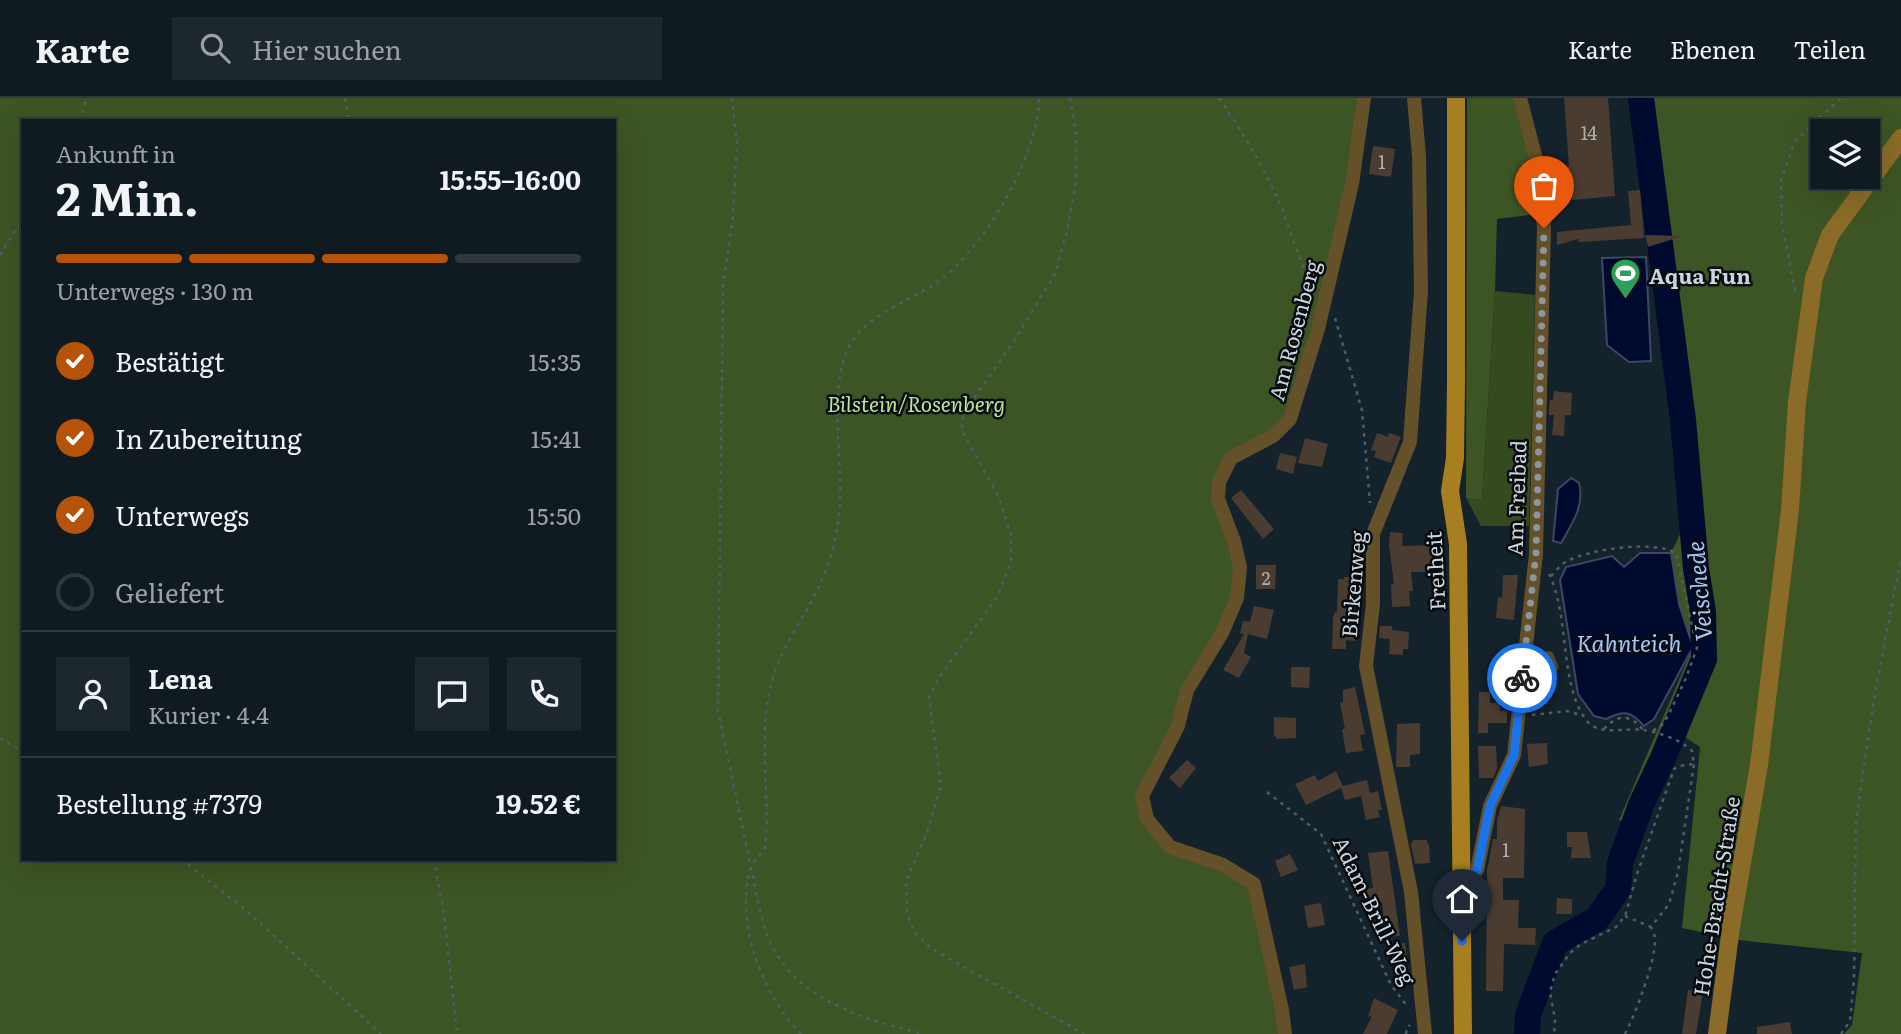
<!DOCTYPE html>
<html lang="de">
<head>
<meta charset="utf-8">
<style>
  :root { --surface:#0f1a21; --page:#1d272e; --text:#f1f3f6; --muted:#9ba1a5; --line:#2f383f; --accent:#b45309 }
  body { margin:0; font-family:Literata,serif; background:var(--page); color:var(--text); height:100vh; display:flex; flex-direction:column; font-size:26px; white-space:nowrap }
  * { box-sizing:border-box; margin:0 }
  p { font-size:23px; color:var(--muted) }
  .icon { flex:none; width:38px; height:38px; fill:none; stroke:currentColor; stroke-width:2; stroke-linecap:round; stroke-linejoin:round }
  .map { position:relative; flex:1; overflow:hidden }
  .details { position:absolute; left:21px; top:21px; width:595px; height:742px; display:flex; flex-direction:column; background:var(--surface); border-radius:0px; box-shadow:0 7px 28px #0002,0 0 0 2px var(--line) }
  .details>* { flex:none }
  .fabs { position:absolute; left:1810px; top:21px; display:grid; gap:14px }
  .fabs a { display:grid; place-items:center; width:70px; height:70px; border-radius:0px; background:var(--surface); box-shadow:0 7px 28px #0002,0 0 0 2px var(--line); font-size:35px }
  .pin { position:absolute; display:grid; place-items:center; width:60px; height:60px; color:#fff; margin:-72px -30px; border-radius:50% 50% 50% 0; rotate:-45deg; box-shadow:0 0 7px #0007 }
  .pin .icon { rotate:45deg }
  .courier { position:absolute; display:grid; place-items:center; width:70px; height:70px; margin:-35px; border:5px solid #1a73e8; border-radius:50%; background:#fff; color:#222; box-shadow:0 2px 9px #0007 }
  .head em { font-style:normal; font-weight:700 }
  .head div { display:flex; flex-direction:column-reverse }
  .head { display:flex; align-items:center; justify-content:space-between; height:119px; padding:0 35px }
  h1 { font-size:46px; font-weight:700; line-height:52px }
  .bar { display:grid; grid-template-columns:repeat(4,1fr); gap:10px 7px; align-content:center; height:84px; padding:0 35px }
  .bar i { height:9px; border-radius:5px; background:var(--line) }
  .bar .current { background:var(--accent) }
  .bar p { grid-column:span 4 }
  .line { display:flex; align-items:center; gap:18px; padding:0 35px; border-top:2px solid var(--line) }
  .line div { flex:1 }
  .round { display:grid; place-items:center; flex:none; width:74px; height:74px; border-radius:0px; background:var(--page) }
  ol { padding:0 35px; list-style:none }
  li { display:flex; align-items:center; gap:21px; height:77px }
  li p { margin-inline-start:auto }
  li .icon { padding:7px; border-radius:50%; background:var(--accent); color:#fff; stroke-width:4 }
  li:last-child { color:var(--muted) }
  li i { width:38px; height:38px; border:4px solid var(--line); border-radius:50% }
  header { display:flex; align-items:center; gap:42px; box-sizing:border-box; height:98px; padding:0 35px; background:var(--surface); border-bottom:2px solid var(--line) }
  header strong { font-size:33px }
  nav { display:flex; gap:38px; margin-inline-start:auto; font-size:24px }
  .search { width:490px; height:63px; background:var(--page); display:flex; align-items:center; gap:18px; box-sizing:border-box; padding:0 24px; border-radius:0px; color:var(--muted); font-size:26px }
  .map>svg:first-child { display:block }
  .green { fill:#354a1f }
  .forest { fill:#3d5424; fill-rule:evenodd }
  .water { fill:#000a2e; stroke:#3d4762; stroke-width:2 }
  .lines { fill:none; stroke-linecap:round; stroke-linejoin:round }
  .river { stroke:#000a2e; stroke-width:26 }
  .building { fill:#4a3c31 }
  .path { stroke:#505d66; stroke-width:2.5; stroke-dasharray:3.5 5; stroke-linecap:butt }
  .service { stroke:#645029; stroke-width:7 }
  .minor { stroke:#645029; stroke-width:14 }
  .secondary { stroke:#8a6b27; stroke-width:18 }
  .primary { stroke:#a77f20; stroke-width:18 }
  .done { stroke:#8c969e; stroke-width:7; stroke-dasharray:0 12.6 }
  .route { stroke:#1a73e8; stroke-width:9 }
  .labels { text-anchor:middle; dominant-baseline:central; stroke-width:5; stroke-linejoin:round; paint-order:stroke }
  .number-label { font-size:18px; fill:#acafb1 }
  .poi-label { font-size:21px; font-weight:bold; fill:#ccd5dc; stroke:#050b0f; text-anchor:start }
  .street-label { font-size:21px; fill:#ccd5dc; stroke:#050b0f }
  .park-label { font-size:21px; font-style:italic; fill:#bee499; stroke:#050b0f }
  .water-label { font-size:23px; font-style:italic; fill:#a4c5fc; stroke:#050b0f }
</style>
</head>
<body>
<header>
<strong>Karte</strong>
<div class="search"><svg class="icon" aria-label="search" viewBox="0 0 24 24"><circle cx="10" cy="10" r="6"/><path d="M15 15l6 6"/></svg>Hier suchen</div>
<nav><a>Karte</a><a>Ebenen</a><a>Teilen</a></nav>
</header>
<div class="map">
<svg width="1901" height="936" viewBox="0 0 1901 936">
  <rect width="100%" height="100%" fill="#14222c"/>
  <path class="green" d="M1495,193l40,4 -6,231h-48l-15,-28 16,2z"/>
  <g class="forest">
    <path d="M0,0h1364l-12,86 -62,235 -59,39 -12,24 15,59 3,57 -95,198 28,51 84,37 31,150h-1285zM23,23h591v738h-591z"/>
    <path d="M1467,0h48l14,52 9,64 -41,5 -2,72 -13,209 -16,-2z"/>
    <path d="M1629,0h272v936h-57l8,-9 10,-72 -124,-13 -56,-12 18,-181 -18,-12 -38,95 -25,-10 74,-173 -14,-43 -8,-51 13,-27zM1822,33h45v46h-45z"/>
  </g>
  <g class="water">
    <path d="M1646,159l5,104 -22,1 -22,-17 -5,-87z"/>
    <path d="M1571,380l8,5c6,22 -7,41 -18,60l-8,-2 5,-52z"/>
    <path d="M1640,455h31l8,51 14,43 -39,72 -10,7c-13,-15 -20,-16 -38,-7l-12,-3 -16,-22 -18,-114 6,-13 46,-11 12,11z"/>
  </g>
  <g class="lines">
    <path class="river" d="M1527,936l1,-19 27,-72 42,-24 21,-30 2,-26 21,-58 22,-47 41,-99 -1,-47 -7,-44 -13,-148 -42,-322"/>
  </g>
  <g class="building">
    <path d="M1564,0h44l7,98 -43,4 -2,-23h-4v-11h3z"/>
    <path d="M1373,48l22,3 -4,28 -22,-3z"/>
    <path d="M1640,92l4,48 -65,4 -1,-3 -21,6v-13l74,-7 -3,-34z"/>
    <path d="M1645,137l35,1v1l-32,10z"/>
    <path d="M1554,293l18,2 -1,22h-6l-1,21 -12,-1 2,-20h-5v-5l1,-10h3z"/>
    <path d="M1377,335l11,4 1,-4 12,4 -10,26 -17,-6 2,-6 -5,-1z"/>
    <path d="M1305,340l23,6 -6,23 -24,-4z"/>
    <path d="M1280,355l17,4 -4,17 -17,-5z"/>
    <path d="M1241,392l33,39 -11,10 -32,-41z"/>
    <path d="M1390,434l13,1 -1,13 32,-1 1,23h-5v4h-19l2,19h-4l1,15 -18,1 -1,-23h3l-5,-39z"/>
    <path d="M1256,467h20l-1,24h-19z"/>
    <path d="M1503,477h15l-4,45 -18,-2 2,-21 4,1z"/>
    <path d="M1344,479h12l-1,35h3l-3,29 -9,-1v9h-14l1,-32 2,-5h2l1,-33h6z"/>
    <path d="M1254,508l20,4 -7,29 -19,-5 -4,19 7,4 -12,21 -16,-8 21,-36 -4,-1 3,-12 7,1z"/>
    <path d="M1380,528h12v4l17,2 -1,17h-5v6l-14,-1 1,-15 -11,-1z"/>
    <path d="M1291,569h19l-1,21 -18,-1z"/>
    <path d="M1355,589l10,47 -5,1 3,16 -17,2 -4,-24h3l-5,-26 3,-1v-12z"/>
    <path d="M1479,594h11v11h10v8h7v12h-19v10h-10z"/>
    <path d="M1274,619l22,1v20l-19,1 -3,-4z"/>
    <path d="M1420,625v31l-10,1v12h-14l1,-43z"/>
    <path d="M1547,645l1,21 -19,3 -2,-23z"/>
    <path d="M1478,648h18l1,23 -4,9h-14z"/>
    <path d="M1187,662l9,8 -16,20 -11,-10z"/>
    <path d="M1336,673l7,15 24,-6 3,13 8,-2 4,19h-4l2,7 -14,3 -5,-24 -16,4 -4,-12 -35,17 -11,-21 20,-9 3,6z"/>
    <path d="M1501,708l24,3 -1,69h-21v22h16l-1,28h18l-1,17 -31,-1 -1,47h-17l1,-120 6,-32h4v-18z"/>
    <path d="M1567,734h20l4,26h-20l1,-11h-5z"/>
    <path d="M1413,742h14v4l2,-1 1,20 -15,1 -4,-19z"/>
    <path d="M1388,753l12,85 -15,1 -3,-35 -15,1 -1,-14 7,-1 -5,-35z"/>
    <path d="M1290,756l8,16 -17,7 -6,-16z"/>
    <path d="M1557,800l15,1v15h-16z"/>
    <path d="M1321,805l4,22 -17,3 -4,-22z"/>
    <path d="M1405,845l2,15 -15,1 -1,-15z"/>
    <path d="M1305,866l2,23 -13,3 -5,-23z"/>
    <path d="M1688,892l15,2 -7,42h-14z"/>
    <path d="M1374,900l24,12 -11,24h-24l9,-18 -4,1z"/>
    <path d="M1790,924l2,12h-35v-7z"/>
  </g>
  <g class="lines">
    <g class="path">
      <path d="M345,0l4,23"/>
      <path d="M732,0l5,46 -4,72 -10,70 -5,425 40,190c4,16 7,32 15,47 28,54 97,73 151,86"/>
      <path d="M1070,0l6,37v47l-9,50 -13,44 -40,65 -46,66 -7,14 2,12 36,64 12,38v27l-14,35 -59,82 -9,19 12,88 -15,49 -20,47 1,32 8,19 17,16 152,85"/>
      <path d="M1219,0c24,35 45,69 62,108 10,25 18,59 33,80"/>
      <path d="M79,23l8,-23"/>
      <path d="M0,157l23,-36"/>
      <path d="M1795,193l-13,-67 -1,-44 14,-39 46,-43"/>
      <path d="M1335,220l27,92 8,93"/>
      <path d="M1549,476c21,43 10,109 37,146 13,17 39,7 57,10 15,2 39,10 49,21l2,13 -16,2 -4,3 -37,105 -12,42 -9,11 -35,17 -11,9 -15,21 -5,18 5,28 -1,14"/>
      <path d="M1551,478c5,-5 10,-12 16,-15 24,-12 86,-21 109,-8l21,95 -11,30 -18,38 -6,9 -11,7"/>
      <path d="M1532,617l35,-4 17,5"/>
      <path d="M1604,631c13,-15 27,-15 39,1"/>
      <path d="M0,640l23,14"/>
      <path d="M1267,694l54,42 70,151 16,21"/>
      <path d="M181,761l66,52 134,123"/>
      <path d="M434,761l10,55 13,120"/>
      <path d="M1625,818l26,11"/>
      <path d="M801,936c-38,-38 -66,-110 -51,-164 2,-8 11,-15 15,-22 6,-58 -9,-119 9,-174 11,-33 32,-59 46,-90 11,-24 18,-51 20,-77 3,-47 -14,-128 13,-167 20,-29 60,-40 87,-60 45,-33 99,-126 99,-182"/>
      <path d="M1406,936l1,-6 3,-3"/>
      <path d="M1625,936c10,-19 32,-76 30,-97 -1,-3 -3,-7 -4,-10l18,-23 9,-32 16,-108"/>
      <path d="M1841,936l9,-13 4,-42 2,-159 19,-127 26,-136"/>
    </g>
    <path class="service" d="M1522,586l23,-4 10,-13 -5,-12 -25,-1"/>
    <g class="minor">
      <path d="M1414,0l5,58 2,135 -11,151 -37,92v70l-7,62 45,226 14,142"/>
      <path d="M1460,790l17,-18 13,-64 24,-51 22,-201 8,-326 -7,-65 -17,-65"/>
      <path d="M1285,936l-3,-24 -28,-126 -31,-19 -53,-18 -23,-28 -5,-23 36,-70 9,-36 35,-57 15,-35 3,-31 -6,-26 -16,-42 1,-17 12,-24 42,-22 17,-17 28,-90 34,-145 12,-86"/>
    </g>
    <path class="secondary" d="M1717,936l14,-107 28,-162 31,-255 7,-108 17,-124 16,-43 71,-97"/>
    <path class="primary" d="M1456,0v285l-1,75 -5,33 8,53 5,490"/>
  </g>
  <g class="lines">
    <path class="done" d="M1522,580l14,-124 8,-326"/>
    <path class="route" d="M1462,843l-2,-53 17,-18 13,-64 24,-51 8,-77"/>
  </g>
  <defs>
    <symbol id="stadium-pin" viewBox="-11 -11 22 30"><path d="M0 17L-7.5 6A9.5 9.5 0 1 1 7.5 6Z" fill="#2e9e5b" stroke="#050b0f"/><path d="M0-5a6.5 5 0 1 0 0 10a6.5 5 0 1 0 0-10ZM-3.5-1.8h7v3.6h-7Z" fill="#fff"/></symbol>
  </defs>
  <g fill-rule="evenodd">
    <use href="#stadium-pin" x="1608" y="158" width="35" height="47"/>
  </g>
  <g class="labels">
    <g class="number-label">
      <text x="1589" y="34">14</text>
      <text x="1382" y="63">1</text>
      <text x="1266" y="479">2</text>
      <text x="1506" y="751">1</text>
    </g>
    <g class="poi-label">
      <text x="1649" y="176">Aqua Fun</text>
    </g>
    <g class="street-label">
      <text transform="translate(1293 232) rotate(-75)">Am Rosenberg</text>
      <text transform="translate(1515 400) rotate(-88)">Am Freibad</text>
      <text transform="translate(1434 473) rotate(-93)">Freiheit</text>
      <text transform="translate(1352 486) rotate(-85)">Birkenweg</text>
      <text transform="translate(1715 798) rotate(-81)">Hohe-Bracht-Straße</text>
      <text transform="translate(1376 812) rotate(64)">Adam-Brill-Weg</text>
    </g>
    <g class="park-label">
      <text x="916" y="304">Bilstein/Rosenberg</text>
    </g>
    <g class="water-label">
      <text transform="translate(1698 493) rotate(-95)">Veischede</text>
      <text x="1629" y="544">Kahnteich</text>
    </g>
  </g>
</svg>
<div class="fabs">
<a><svg class="icon" aria-label="layers" viewBox="0 0 24 24"><path d="M12 4l9 5-9 5-9-5zM3 14l9 5 9-5"/></svg></a>
</div>
<div class="pin" style="left:1544px;top:130px;background:#ea580c"><svg class="icon" aria-label="bag" viewBox="0 0 24 24"><path d="M5 8h14l-1 12H6zM9 8a3 3 0 0 1 6 0"/></svg></div>
<div class="pin" style="left:1462px;top:843px;background:#1f2937"><svg class="icon" aria-label="home" viewBox="0 0 24 24"><path d="M3 11l9-7 9 7M6 9v11h12V9"/></svg></div>
<div class="courier" style="left:1522px;top:580px"><svg class="icon" aria-label="bike" viewBox="0 0 24 24"><circle cx="6" cy="16" r="4"/><circle cx="18" cy="16" r="4"/><path d="M6 16l4-8h5l3 8M10 8l3 8H6M13 5h3"/></svg></div>
<section class="details">
<div class="head"><div><h1>2 Min.</h1><p>Ankunft in</p></div><em>15:55–16:00</em></div>
<div class="bar"><i class="current"></i><i class="current"></i><i class="current"></i><i></i><p>Unterwegs · 130 m</p></div>
<ol>
<li><svg class="icon" aria-label="check" viewBox="0 0 24 24"><path d="M5 12l5 5 9-10"/></svg>Bestätigt<p>15:35</p></li>
<li><svg class="icon" aria-label="check" viewBox="0 0 24 24"><path d="M5 12l5 5 9-10"/></svg>In Zubereitung<p>15:41</p></li>
<li><svg class="icon" aria-label="check" viewBox="0 0 24 24"><path d="M5 12l5 5 9-10"/></svg>Unterwegs<p>15:50</p></li>
<li><i></i>Geliefert</li>
</ol>
<div class="line" style="height:126px"><a class="round"><svg class="icon" aria-label="person" viewBox="0 0 24 24"><circle cx="12" cy="8" r="4"/><path d="M4 21q1-7 8-7t8 7"/></svg></a><div><b>Lena</b><p>Kurier · 4.4</p></div><a class="round"><svg class="icon" aria-label="chat" viewBox="0 0 24 24"><path d="M4 5h16v11H9l-5 4z"/></svg></a><a class="round"><svg class="icon" aria-label="phone" viewBox="0 0 24 24"><path d="M5 4h4l2 5-3 2q2 4 5 5l2-3 5 2v4C11 20 4 13 5 4z"/></svg></a></div>
<div class="line" style="height:91px"><div>Bestellung #7379</div><b>19.52 €</b></div>
</section>
</div>
</body>
</html>
